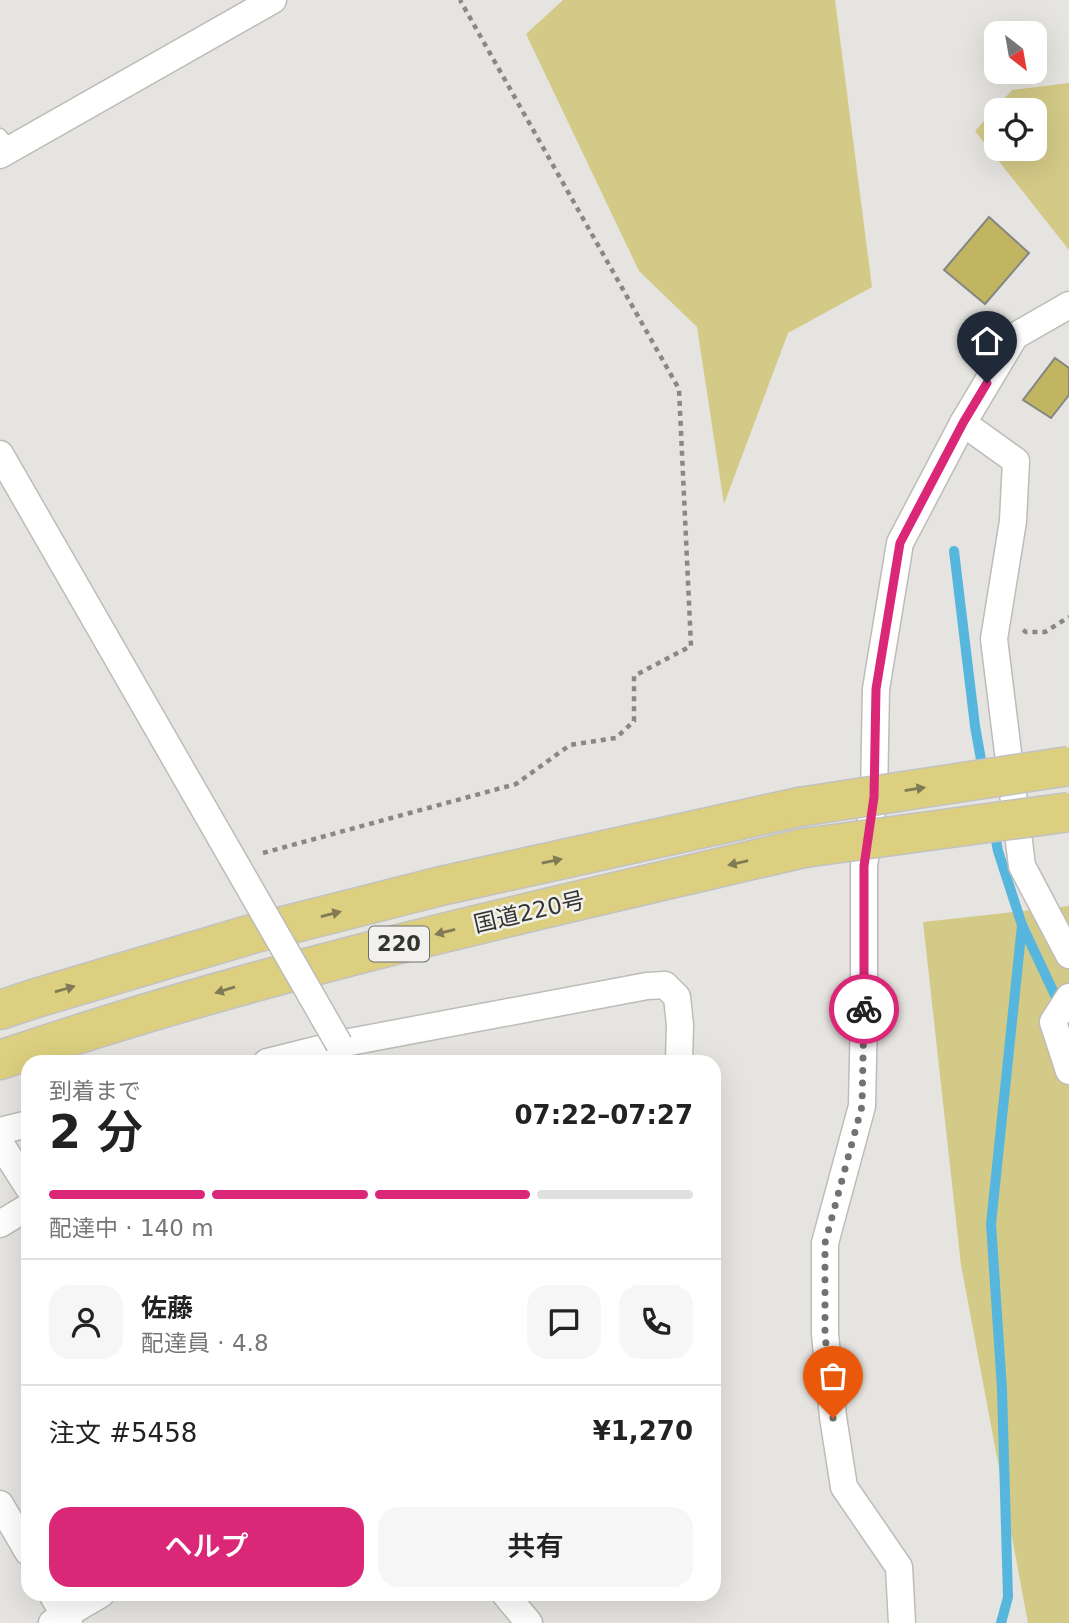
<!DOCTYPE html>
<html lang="ja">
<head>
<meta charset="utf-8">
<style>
  :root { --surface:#fff; --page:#f6f6f6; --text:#222; --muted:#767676; --line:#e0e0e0; --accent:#db2777 }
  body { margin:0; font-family:"DejaVu Sans","Noto Sans JP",sans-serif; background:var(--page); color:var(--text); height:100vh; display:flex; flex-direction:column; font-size:26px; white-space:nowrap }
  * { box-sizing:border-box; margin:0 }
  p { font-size:23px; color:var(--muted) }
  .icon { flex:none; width:38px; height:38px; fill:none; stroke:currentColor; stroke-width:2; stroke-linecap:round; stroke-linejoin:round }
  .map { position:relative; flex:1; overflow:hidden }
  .details { position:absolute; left:21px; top:1055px; width:700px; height:546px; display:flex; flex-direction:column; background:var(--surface); border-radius:21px; box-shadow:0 7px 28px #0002 }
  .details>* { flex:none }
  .needle { width:46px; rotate:149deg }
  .controls { position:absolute; left:984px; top:21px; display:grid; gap:14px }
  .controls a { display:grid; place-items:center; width:63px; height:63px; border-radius:14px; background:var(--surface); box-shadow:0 7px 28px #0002; font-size:35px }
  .pin { position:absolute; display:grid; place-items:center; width:60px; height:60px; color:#fff; margin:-72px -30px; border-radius:50% 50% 50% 0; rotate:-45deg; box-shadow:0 0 7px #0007 }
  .pin .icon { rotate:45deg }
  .courier { position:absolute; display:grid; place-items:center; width:70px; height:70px; margin:-35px; border:5px solid #db2777; border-radius:50%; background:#fff; color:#222; box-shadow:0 2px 9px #0007 }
  .head em { font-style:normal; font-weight:600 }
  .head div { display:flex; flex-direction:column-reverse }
  .head { display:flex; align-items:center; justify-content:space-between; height:119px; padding:0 28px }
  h1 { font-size:46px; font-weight:600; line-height:52px }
  .bar { display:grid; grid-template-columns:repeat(4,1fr); gap:10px 7px; align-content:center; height:84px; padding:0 28px }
  .bar i { height:9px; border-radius:5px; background:var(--line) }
  .bar .active { background:var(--accent) }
  .bar p { grid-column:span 4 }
  .line { display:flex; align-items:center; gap:18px; padding:0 28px; border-top:2px solid var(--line) }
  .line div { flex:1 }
  .round { display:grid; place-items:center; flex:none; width:74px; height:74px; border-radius:21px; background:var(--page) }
  .primary-button { display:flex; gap:14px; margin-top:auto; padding:14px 28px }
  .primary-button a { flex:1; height:80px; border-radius:21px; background:var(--accent); color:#fff; font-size:28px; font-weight:600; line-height:80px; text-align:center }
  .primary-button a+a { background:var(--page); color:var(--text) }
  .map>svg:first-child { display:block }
  .green { fill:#d4ca87; fill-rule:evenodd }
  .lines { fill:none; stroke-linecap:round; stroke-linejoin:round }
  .stream { stroke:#57b6dd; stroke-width:10 }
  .building { fill:#c1b562; stroke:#868581; stroke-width:2 }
  .service-casing { stroke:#bdbcb8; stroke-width:15 }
  .minor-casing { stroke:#bdbcb8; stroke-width:29 }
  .trunk-casing { stroke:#c2c2c2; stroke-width:41 }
  .path { stroke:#898885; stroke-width:4.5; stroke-dasharray:5 5; stroke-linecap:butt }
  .service { stroke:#fff; stroke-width:12 }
  .minor { stroke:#fff; stroke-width:26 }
  .trunk { stroke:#dccf7f; stroke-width:38 }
  .minor-bridge-casing { stroke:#bdbcb8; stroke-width:29; stroke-linecap:butt }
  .trunk-bridge-casing { stroke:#c2c2c2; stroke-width:41; stroke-linecap:butt }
  .minor-bridge { stroke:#fff; stroke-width:26 }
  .trunk-bridge { stroke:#dccf7f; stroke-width:38 }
  .oneway { fill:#807a55 }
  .done { stroke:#72726f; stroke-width:7; stroke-dasharray:0 12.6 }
  .route { stroke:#db2777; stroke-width:9 }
  .labels { text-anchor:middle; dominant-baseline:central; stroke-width:5; stroke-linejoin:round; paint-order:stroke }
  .shield { fill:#f2f1ed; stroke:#6d6d6a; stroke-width:2 }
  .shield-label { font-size:21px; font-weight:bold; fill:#343432 }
  .street-label { font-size:23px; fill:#343432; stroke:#f2f1ed }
</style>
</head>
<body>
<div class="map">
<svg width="1069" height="1623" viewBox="0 0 1069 1623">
  <rect width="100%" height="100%" fill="#e5e4e0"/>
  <g class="green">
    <path d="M563,0h272l37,287 -84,46 -64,171 -27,-177 -58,-56 -113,-237z"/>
    <path d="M1069,83v167l-94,-119 37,-41zM1034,110v39h-38v-39z"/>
    <path d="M1069,906v717h-41l-67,-358 -38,-343z"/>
  </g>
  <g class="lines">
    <g class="stream">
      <path d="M954,551l21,175 8,45"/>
      <path d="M994,830l4,21 24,74 47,100"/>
      <path d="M1001,1623l7,-26 -6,-208 -11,-165 31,-299"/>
    </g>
  </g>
  <g class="building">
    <path d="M989,217l40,36 -44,51 -41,-34z"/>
    <path d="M1055,358l14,10v27l-18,23 -28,-18z"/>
  </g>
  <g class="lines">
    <defs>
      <path id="service" d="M0,135l11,14"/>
      <g id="minor">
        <path d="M0,155l273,-155"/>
        <path d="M963,423l53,38 -3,60 -19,118 28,227 47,89"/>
        <path d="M0,454l234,407"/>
        <path d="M1069,997l-16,25 16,49"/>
        <path d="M267,1062l72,-18 308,-58 18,-1 12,12 3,28 -1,37"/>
        <path d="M0,1131l28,-7"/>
        <path d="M0,1143l28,44"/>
        <path d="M0,1224l28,-17"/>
        <path d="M0,1504l28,48"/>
        <path d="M52,1594l17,29"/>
        <path d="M505,1594l24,29"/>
        <path d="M52,1623l49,-29"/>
        <path d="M902,1623l-3,-56 -55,-80 -11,-70 -8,-83v-91l37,-137 2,-94v-146l10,-69 2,-108 24,-146 63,-120 52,-87 54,-31"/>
      </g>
      <g id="trunk">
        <path d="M0,1010l33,-11 219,-65 189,-48 358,-79"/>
        <path d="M0,1060c263,-90 534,-149 804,-212"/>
      </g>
    </defs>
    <use href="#service" class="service-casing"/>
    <use href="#minor" class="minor-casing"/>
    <use href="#trunk" class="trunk-casing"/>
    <g class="path">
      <path d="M1023,630l3,2h19l24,-15"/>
      <path d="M263,853l253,-69 54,-39 46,-7 18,-17v-45l57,-30 -12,-257 -219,-389"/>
    </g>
    <use href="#service" class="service"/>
    <use href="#minor" class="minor"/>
    <use href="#trunk" class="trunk"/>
    <defs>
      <path id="minor-bridge" d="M234,861l105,183"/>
      <g id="trunk-bridge">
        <path d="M799,807l270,-41"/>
        <path d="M804,848l265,-36"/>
      </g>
    </defs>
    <use href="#minor-bridge" class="minor-bridge-casing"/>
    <use href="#trunk-bridge" class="trunk-bridge-casing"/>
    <use href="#minor-bridge" class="minor-bridge"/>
    <use href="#trunk-bridge" class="trunk-bridge"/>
  </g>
  <defs><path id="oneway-solid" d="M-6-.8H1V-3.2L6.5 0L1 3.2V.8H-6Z" transform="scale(1.75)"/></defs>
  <g class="oneway">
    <use href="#oneway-solid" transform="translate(915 789) rotate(-9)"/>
    <use href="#oneway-solid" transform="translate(552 861) rotate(-12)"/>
    <use href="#oneway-solid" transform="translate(738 863) rotate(167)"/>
    <use href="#oneway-solid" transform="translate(331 914) rotate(-14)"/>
    <use href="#oneway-solid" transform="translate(445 932) rotate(166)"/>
    <use href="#oneway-solid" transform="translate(65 989) rotate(-16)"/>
    <use href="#oneway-solid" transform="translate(225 990) rotate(163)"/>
  </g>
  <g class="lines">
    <path class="done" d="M833,1418l-8,-84v-91l37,-137 2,-97"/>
    <path class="route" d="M864,1009v-143l10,-69 2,-108 24,-146 63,-120 24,-40"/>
  </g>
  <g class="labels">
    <rect class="shield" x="369" y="926.5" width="60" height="35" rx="5"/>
    <g class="shield-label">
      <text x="399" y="944">220</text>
    </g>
    <g class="street-label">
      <text transform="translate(529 912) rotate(-13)">国道220号</text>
    </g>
  </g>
</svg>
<div class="controls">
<a><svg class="needle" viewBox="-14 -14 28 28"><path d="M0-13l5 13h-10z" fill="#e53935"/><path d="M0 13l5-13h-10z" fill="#767676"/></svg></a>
<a><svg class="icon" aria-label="locate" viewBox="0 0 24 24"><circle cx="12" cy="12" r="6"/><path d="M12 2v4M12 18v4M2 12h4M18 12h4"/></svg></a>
</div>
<div class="pin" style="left:833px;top:1418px;background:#ea580c"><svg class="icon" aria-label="bag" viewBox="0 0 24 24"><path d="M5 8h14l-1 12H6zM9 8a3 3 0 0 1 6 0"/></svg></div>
<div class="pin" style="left:987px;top:383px;background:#1f2937"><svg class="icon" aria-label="home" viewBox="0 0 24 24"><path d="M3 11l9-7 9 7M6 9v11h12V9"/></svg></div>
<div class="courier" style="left:864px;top:1009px"><svg class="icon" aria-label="bike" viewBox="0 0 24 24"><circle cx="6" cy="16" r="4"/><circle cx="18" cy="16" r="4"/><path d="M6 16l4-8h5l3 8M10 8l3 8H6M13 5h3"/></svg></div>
<section class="details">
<div class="head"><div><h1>2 分</h1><p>到着まで</p></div><em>07:22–07:27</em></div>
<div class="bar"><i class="active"></i><i class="active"></i><i class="active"></i><i></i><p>配達中 · 140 m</p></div>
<div class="line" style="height:126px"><a class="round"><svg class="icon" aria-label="person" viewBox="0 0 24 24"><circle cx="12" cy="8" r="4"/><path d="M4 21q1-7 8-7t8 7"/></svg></a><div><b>佐藤</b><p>配達員 · 4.8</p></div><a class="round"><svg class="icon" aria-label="chat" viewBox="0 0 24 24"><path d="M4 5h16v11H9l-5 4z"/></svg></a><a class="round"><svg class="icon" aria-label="phone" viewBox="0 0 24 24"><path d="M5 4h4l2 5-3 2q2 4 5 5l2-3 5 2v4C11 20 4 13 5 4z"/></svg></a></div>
<div class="line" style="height:91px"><div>注文 #5458</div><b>¥1,270</b></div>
<div class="primary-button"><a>ヘルプ</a><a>共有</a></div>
</section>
</div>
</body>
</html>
